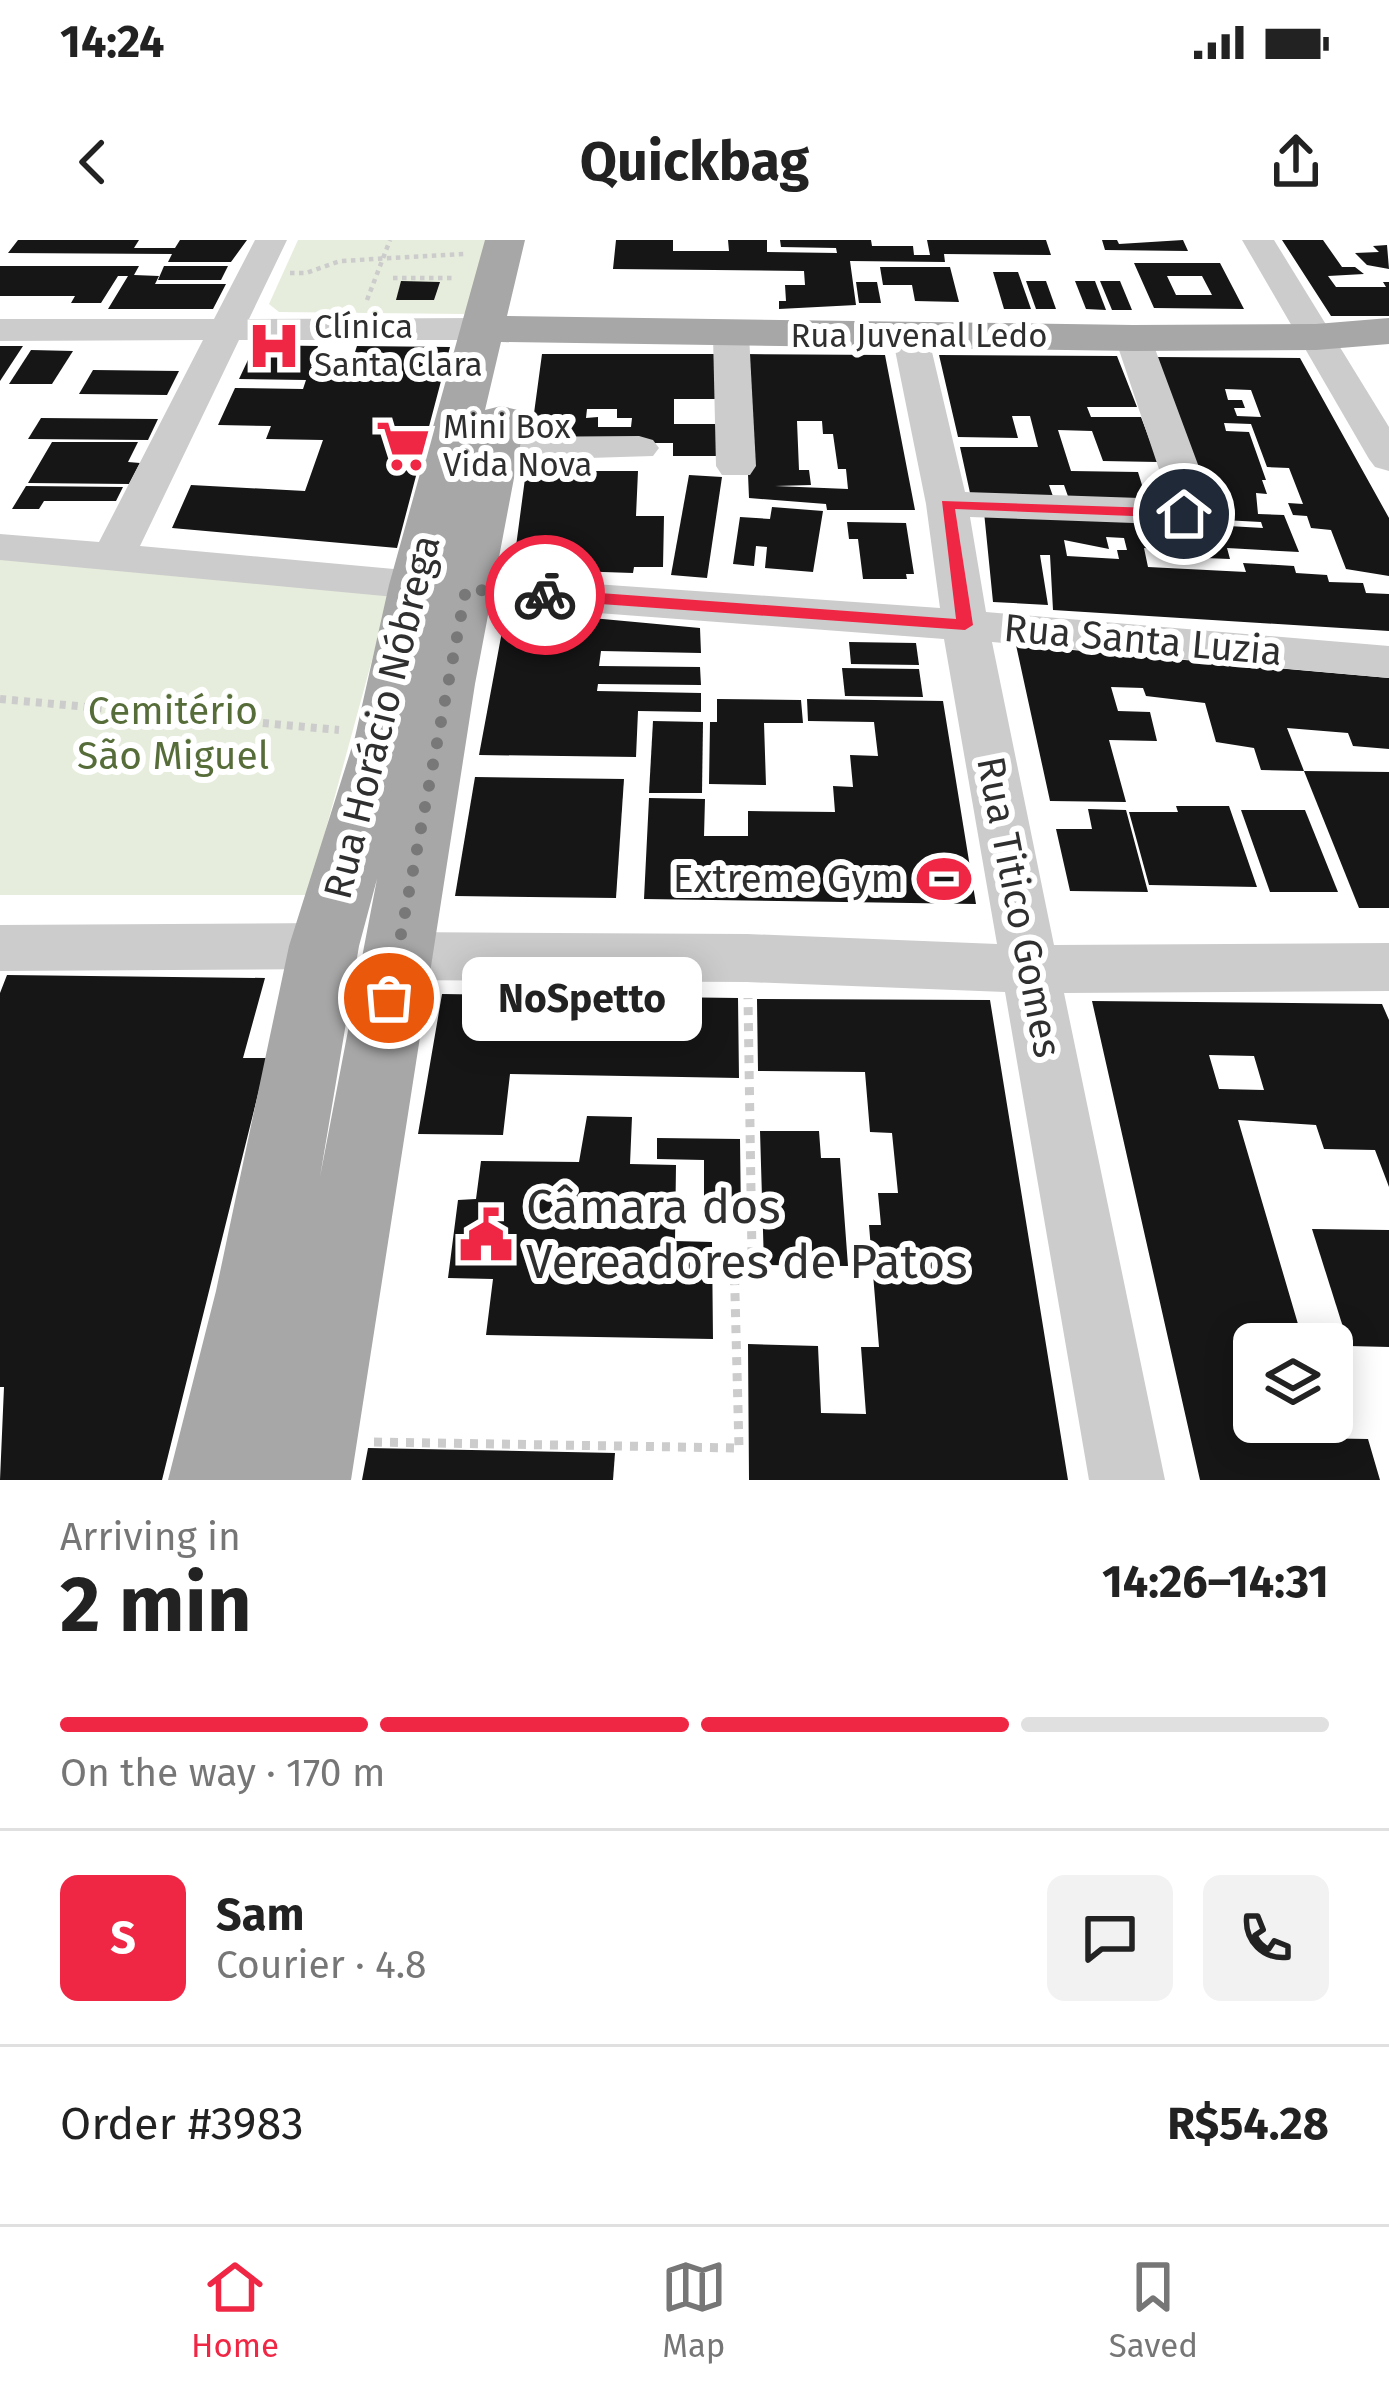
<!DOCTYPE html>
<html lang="en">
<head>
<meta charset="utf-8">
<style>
  :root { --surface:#fff; --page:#f2f2f2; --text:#222; --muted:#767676; --line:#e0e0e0; --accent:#f02645 }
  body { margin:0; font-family:"Fira Sans",sans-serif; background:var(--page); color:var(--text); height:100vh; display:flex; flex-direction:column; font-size:45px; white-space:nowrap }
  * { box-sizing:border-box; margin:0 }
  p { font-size:39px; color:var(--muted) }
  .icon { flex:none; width:66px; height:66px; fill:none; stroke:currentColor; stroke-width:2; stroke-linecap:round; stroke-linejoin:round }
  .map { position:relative; height:1240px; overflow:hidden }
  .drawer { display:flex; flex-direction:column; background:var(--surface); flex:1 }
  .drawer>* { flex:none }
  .controls { position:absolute; left:1233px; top:1083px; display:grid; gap:24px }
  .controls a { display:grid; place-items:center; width:120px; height:120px; border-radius:18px; background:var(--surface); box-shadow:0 6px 30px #0003; font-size:60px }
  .pin { position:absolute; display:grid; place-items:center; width:102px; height:102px; color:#fff; margin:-51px; border:6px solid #fff; border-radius:50%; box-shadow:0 3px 12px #0007 }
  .courier { position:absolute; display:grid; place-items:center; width:120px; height:120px; margin:-60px; border:9px solid #f02645; border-radius:50%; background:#fff; color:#222; box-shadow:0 3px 15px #0007 }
  .bubble { position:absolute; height:84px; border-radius:18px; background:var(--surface); box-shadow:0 6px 30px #0003; font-size:39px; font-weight:700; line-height:84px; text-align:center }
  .summary em { font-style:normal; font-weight:700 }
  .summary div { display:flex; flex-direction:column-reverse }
  .summary { display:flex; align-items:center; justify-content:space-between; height:204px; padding:0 60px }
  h1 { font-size:78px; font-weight:700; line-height:90px }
  .bar { display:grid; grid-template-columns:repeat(4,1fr); gap:18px 12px; align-content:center; height:144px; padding:0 60px }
  .bar i { height:15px; border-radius:9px; background:var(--line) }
  .bar .active { background:var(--accent) }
  .bar p { grid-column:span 4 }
  .line { display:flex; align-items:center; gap:30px; padding:0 60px; border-top:3px solid var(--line) }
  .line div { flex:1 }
  .round { display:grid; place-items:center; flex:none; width:126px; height:126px; border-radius:18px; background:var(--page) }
  .status { display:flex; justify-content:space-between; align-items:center; height:84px; padding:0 60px; background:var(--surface); direction:ltr }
  .status svg { height:33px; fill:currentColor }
  header { display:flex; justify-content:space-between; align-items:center; height:156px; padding:0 60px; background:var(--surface); font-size:54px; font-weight:700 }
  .menu { display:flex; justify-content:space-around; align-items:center; height:168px; border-top:3px solid var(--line); background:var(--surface); font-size:33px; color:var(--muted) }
  .menu a { display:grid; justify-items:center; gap:6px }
  .menu .active { color:var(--accent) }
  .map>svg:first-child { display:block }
  .green { fill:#e6eddc }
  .building { fill:#161616; fill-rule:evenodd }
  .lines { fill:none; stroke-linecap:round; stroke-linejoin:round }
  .path-far2 { stroke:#ccc; stroke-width:4.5; stroke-dasharray:4.5 4.5; stroke-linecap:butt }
  .path-far1 { stroke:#ccc; stroke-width:8; stroke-dasharray:6 6; stroke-linecap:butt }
  .path { stroke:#ccc; stroke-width:9; stroke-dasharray:8 8; stroke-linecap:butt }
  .minor { fill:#ccc; fill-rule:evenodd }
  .major { fill:#a7a7a7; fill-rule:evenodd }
  .route { fill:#f02645 }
  .done { stroke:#787878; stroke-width:12; stroke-dasharray:0 21.6 }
  .labels { text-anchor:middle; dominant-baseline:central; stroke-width:12; stroke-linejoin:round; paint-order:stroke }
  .far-poi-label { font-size:33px; fill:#2f2f2f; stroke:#fff; text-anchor:start }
  .far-street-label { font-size:33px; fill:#2f2f2f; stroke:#fff }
  .street-label { font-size:39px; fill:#2f2f2f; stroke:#fff }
  .park-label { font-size:39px; fill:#566d39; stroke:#fff }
  .poi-label { font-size:39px; fill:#2f2f2f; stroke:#fff; text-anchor:end }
  .near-poi-label { font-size:48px; fill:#2f2f2f; stroke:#fff; text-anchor:start }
</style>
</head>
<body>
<div class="status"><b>14:24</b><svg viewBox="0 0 49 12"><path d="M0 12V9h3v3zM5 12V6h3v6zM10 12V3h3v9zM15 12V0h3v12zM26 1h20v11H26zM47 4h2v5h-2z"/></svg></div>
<header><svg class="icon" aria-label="back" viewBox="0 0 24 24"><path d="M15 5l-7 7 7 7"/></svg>Quickbag<svg class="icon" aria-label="share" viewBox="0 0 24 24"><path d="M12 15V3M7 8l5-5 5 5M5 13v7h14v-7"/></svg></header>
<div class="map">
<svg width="1389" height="1240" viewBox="0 0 1389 1240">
  <rect width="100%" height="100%" fill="#fff"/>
  <g class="green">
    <path d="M298,0h192l-20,70 -6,4 -185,-2 -10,-8z"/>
    <path d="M0,317l391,33 -83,305h-308z"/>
  </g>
  <g class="building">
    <path d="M18,0h121l-5,8h41l5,-8h67l-16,22h-63l4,-8 -164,-1z"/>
    <path d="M616,0h57v11h56l-1,-11h39v12l70,1 -1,-5 -55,-1 -1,-7h91l1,6h41l1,9h16l-3,-15h119l5,15 -107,-1 1,8 -95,-1 6,44 -77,4v-8h7l-1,-16h20l-1,-14 -191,-2z"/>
    <path d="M1102,0h15l2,4 64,-4 5,11 -83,-1z"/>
    <path d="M1282,0h41l19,27h13l9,7 -36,2 8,11h50l-3,-5h6v34h-58z"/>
    <path d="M1387,5l2,24 -22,-4 -12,-12 24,-1 -6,-6z"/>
    <path d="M1134,23h86l24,46 -90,-1zM1167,36h35l10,19h-36z"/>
    <path d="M0,26h139l-5,9 25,1 -4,8h71l-13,25h-105l20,-33h-10l-17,27h-30l4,-7h-75z"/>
    <path d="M164,26h64l-7,14h-63z"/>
    <path d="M880,27h70l9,35 -44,-1 -3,-16h-29z"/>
    <path d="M993,32h25l13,37h-27z"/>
    <path d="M401,41l39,1 -6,18h-38z"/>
    <path d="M1026,41h20l10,28h-20z"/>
    <path d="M1075,41h20l11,29 -20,-1z"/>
    <path d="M1100,41h20l12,29h-20z"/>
    <path d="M856,42h21l4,21h-22z"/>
    <path d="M255,105l63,1 -7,21h39l7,-21 93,1 -53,201 -225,-20 19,-43 114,6 18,-51 -57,-1 5,-13 -53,-1 17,-37 68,1 3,-9 -67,-1z"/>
    <path d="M0,106h23l-23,35z"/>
    <path d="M31,110l42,1 -21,33h-43z"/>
    <path d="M542,114h174l2,45h-44v25h44l1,32h-46v-13h-143zM587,169h30v9h15l-1,9h-33v-10l-12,1z"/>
    <path d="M743,114l142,1 30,155h-88l-1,-6 -77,-6zM797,181h25l1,13h10l5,35h8l2,20 -73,-3 36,-1 -2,-15h-10z"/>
    <path d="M939,115l178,1 20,51h-50l4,10h50l17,45 -55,-1 -11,-30 -34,-1 13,41 67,1 4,13h25l7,18 -104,-1 -6,-17h-15l6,17h-83l-12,-55h78l-8,-31h-18l6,22 -60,-1z"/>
    <path d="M1155,117l145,1 89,160v58l-43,-7 -15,-39 -20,-2 -4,-12 -14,-1 -5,-12 15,1 -14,-36 -22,-1 -16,-43 -27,-1 2,8 23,1 17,48h-4l5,14 -11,-1 2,21 26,1 15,37 -72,-4 3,11 -25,-1 -5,-16 -26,-2 2,10 -32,-2 4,19 98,5 -3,-9 51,3 2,7 31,2 2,7 34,1 3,10 23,1v37l-336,-21 -3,-55h-10l8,50 -55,-3 -9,-90 279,16 -2,-6 -57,-3zM1225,149l26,1 10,27 -24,-1 -3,-8h11l-3,-8h-14zM1106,297l18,1 3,12h-10l2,9 -52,-3 -3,-16 45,9z"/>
    <path d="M93,130l86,1 -12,24 -88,-1z"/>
    <path d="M41,178l117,1 -10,21 -120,-1z"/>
    <path d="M52,202h86l-10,20 12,1 -11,21 -101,-1z"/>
    <path d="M526,231h112l-2,45h28l-1,51h-29l-1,6 -120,-4z"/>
    <path d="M689,235l33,2 -15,101 -36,-3z"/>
    <path d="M26,246l97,1 -7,14h-72l-5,8h-27z"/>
    <path d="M772,267l51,4 -10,61 -48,-4 2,-21 -11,-1 -2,20 -21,-2 7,-47 30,2z"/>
    <path d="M847,282l59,1 8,51h-8l1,5h-44l-5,-40h-9z"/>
    <path d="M506,370l194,18 1,25 -100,-2 -2,15 101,1 1,18 -103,-1 -1,7 104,2v19l-63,-1 -2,46 -157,-2z"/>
    <path d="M849,402l67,1 3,22 -68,-1z"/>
    <path d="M1016,405l373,33v71l-36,-3 -5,-13 -61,-5 17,43 -43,-1 -7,-22 -38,-6 -11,-39 -59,-7 -3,-8 -32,-1 7,24 32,1 7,29 -48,-1 17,62 -76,-1z"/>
    <path d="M842,428l77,1 4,28 -78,-1z"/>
    <path d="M717,459l84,1 2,23h-39l2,62 -57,-1 1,-62h7z"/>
    <path d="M807,459l136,2 33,203 -332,-5 5,-101 56,1 -1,37h44v-25l87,1 -2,-26 20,1 -3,-32 28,1 -4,-34 -66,-1z"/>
    <path d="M653,481l50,1 -1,71h-53z"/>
    <path d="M1304,531l85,1v136h-30z"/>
    <path d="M475,537l149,2 -8,119 -161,-2z"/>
    <path d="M1176,566h53l28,81 -108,-2 -20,-73h49z"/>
    <path d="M1088,569l38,1 22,82 -78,-1 -14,-62h36z"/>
    <path d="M1241,570h64l33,82h-68z"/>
    <path d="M7,735l258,3 -22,80h24l-105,422h-162l4,-93h-4v-394z"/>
    <path d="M442,754l296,4 1,80 -229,-4 -7,61 -85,-1z"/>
    <path d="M757,759l233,1 78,480h-319l-1,-136 70,2 3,67 45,1 -5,-67h18l-10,-122h12l-3,-32h20l-6,-60 -22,-1 -5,-60 -107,-1z"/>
    <path d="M1092,761l290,3 7,16v167l-14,-37 -51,-1 -8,-24 -78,-5 60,204 -13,-1 6,21h-37v78h48l4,16 62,1 12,41h-180zM1209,815l45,1 10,34 -45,-1z"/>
    <path d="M587,876l45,1 -2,47 46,1 -1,76 37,1 1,97 -227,-4 7,-56 -45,-1 10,-78 18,-1 5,-38 98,1z"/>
    <path d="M760,891h59l2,27h19l8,108 -84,-1z"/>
    <path d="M657,898l83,1 1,80 -37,-1v-58l-47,-1z"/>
    <path d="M1312,989l77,1v117l-40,-1z"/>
    <path d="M368,1208l247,5 -2,27h-251z"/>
  </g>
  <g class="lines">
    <g class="path-far2">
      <path d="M290,33h16l34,-12 124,-7"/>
      <path d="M393,38h61"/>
      <path d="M367,60l23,-60"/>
    </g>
    <path class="path-far1" d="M0,459l339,31"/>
    <path class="path" d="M374,1202l365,6 -5,-192h18l-4,-258"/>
    <g class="minor">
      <path d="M255,0h32l-38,79 231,-1 13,3 5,8 -5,8 -13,3h-241l-99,206 276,25 16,4 6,10 -6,10 -16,4 -416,-39v-26l99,8 104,-202 -203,1v-22h214z"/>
      <path d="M1242,0h32l115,187v44l-14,-4 -6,-8z"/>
      <path d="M731,84l13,3 5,8 7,131 -6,9h-28l-6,-9 -3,-131 5,-8z"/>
      <path d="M910,84l13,3 5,8 37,157 204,7 -54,-161 5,-8h26l5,8 62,167 -9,16 -15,4 -219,-8 16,95 403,34v32l-397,-36 62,303 335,-2v48l-325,2 101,487h-76l-84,-488 -258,-10 -352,-2 -20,-7 -9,-17 9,-17 20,-7 352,2 250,10 -53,-305 -478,-36 -16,-4 -6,-10 6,-10 16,-4 474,33 -14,-104 -34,-169 5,-8z"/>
      <path d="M639,196l14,4 6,8 -6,8 -158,5 -14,-4 -6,-8 6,-8 14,-4z"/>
      <path d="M324,683l20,6 9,17 -9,17 -20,6 -324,2v-46z"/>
    </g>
    <path class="major" d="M485,0h40l-18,76 626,9 183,-1 73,-6v26l-73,6 -183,1 -632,-9 -16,68 16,-4 17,4 7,10 -50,264 -124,796h-183l48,-189 73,-345 66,-209 34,-152zM377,639l-57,298 39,-231z"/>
  </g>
  <path class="route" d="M942,261l242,8 7,5 -7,4 -229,-9 18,116 -8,5 -420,-30 -8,-5 8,-6 411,30z"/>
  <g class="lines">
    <path class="done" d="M389,758l77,-409 79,6"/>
  </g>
  <defs>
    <symbol id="hospital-bare" viewBox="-9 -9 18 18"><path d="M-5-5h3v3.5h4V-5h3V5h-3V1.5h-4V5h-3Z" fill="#f02645" stroke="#fff" stroke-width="2.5" paint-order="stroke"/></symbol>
    <symbol id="supermarket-bare" viewBox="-9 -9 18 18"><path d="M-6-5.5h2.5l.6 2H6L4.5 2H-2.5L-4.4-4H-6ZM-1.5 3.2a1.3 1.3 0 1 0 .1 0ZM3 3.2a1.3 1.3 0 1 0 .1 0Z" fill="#f02645" stroke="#fff" stroke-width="2.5" paint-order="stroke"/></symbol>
    <symbol id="stadium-bare" viewBox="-9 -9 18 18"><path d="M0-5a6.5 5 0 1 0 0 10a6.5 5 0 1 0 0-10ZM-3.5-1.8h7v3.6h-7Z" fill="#f02645" stroke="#fff" stroke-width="2.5" paint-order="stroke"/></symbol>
    <symbol id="civic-bare" viewBox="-9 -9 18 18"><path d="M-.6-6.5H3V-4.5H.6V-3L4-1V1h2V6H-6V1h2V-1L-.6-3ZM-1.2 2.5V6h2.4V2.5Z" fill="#f02645" stroke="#fff" stroke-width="2.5" paint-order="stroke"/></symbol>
  </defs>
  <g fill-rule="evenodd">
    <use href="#hospital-bare" x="236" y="68" width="76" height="76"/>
    <use href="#supermarket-bare" x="365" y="168" width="76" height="76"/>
    <use href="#stadium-bare" x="906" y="601" width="76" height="76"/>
    <use href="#civic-bare" x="448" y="957" width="76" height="76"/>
  </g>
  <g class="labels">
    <g class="far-poi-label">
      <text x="314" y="87">Clínica<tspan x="314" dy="38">Santa Clara</tspan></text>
      <text x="443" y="187">Mini Box<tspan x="443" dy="38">Vida Nova</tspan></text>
    </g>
    <g class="far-street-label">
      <text x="919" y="96">Rua Juvenal Ledo</text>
    </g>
    <g class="street-label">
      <text transform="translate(1143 400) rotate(5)">Rua Santa Luzia</text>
      <text transform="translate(382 477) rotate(-76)">Rua Horácio Nóbrega</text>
      <text transform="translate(1019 667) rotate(79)">Rua Titico Gomes</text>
    </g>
    <g class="park-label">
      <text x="173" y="471">Cemitério<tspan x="173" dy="45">São Miguel</tspan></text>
    </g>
    <g class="poi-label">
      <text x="904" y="639">Extreme Gym</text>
    </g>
    <g class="near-poi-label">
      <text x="526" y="967">Câmara dos<tspan x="526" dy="55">Vereadores de Patos</tspan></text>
    </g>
  </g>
</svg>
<div class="controls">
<a><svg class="icon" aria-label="layers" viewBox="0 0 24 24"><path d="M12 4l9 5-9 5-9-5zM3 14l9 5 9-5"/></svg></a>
</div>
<div class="pin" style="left:389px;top:758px;background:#ea580c"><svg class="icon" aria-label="bag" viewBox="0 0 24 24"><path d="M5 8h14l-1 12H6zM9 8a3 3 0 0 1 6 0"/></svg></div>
<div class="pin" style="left:1184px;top:274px;background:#1f2937"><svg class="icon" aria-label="home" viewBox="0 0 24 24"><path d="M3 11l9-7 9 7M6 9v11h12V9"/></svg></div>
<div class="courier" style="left:545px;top:355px"><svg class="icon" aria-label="bike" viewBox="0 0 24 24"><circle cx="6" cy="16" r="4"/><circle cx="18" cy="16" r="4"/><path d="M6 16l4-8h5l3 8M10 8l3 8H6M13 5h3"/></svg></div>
<div class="bubble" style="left:462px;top:717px;width:240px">NoSpetto</div>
</div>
<section class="drawer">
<div class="summary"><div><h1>2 min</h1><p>Arriving in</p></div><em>14:26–14:31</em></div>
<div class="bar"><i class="active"></i><i class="active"></i><i class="active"></i><i></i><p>On the way · 170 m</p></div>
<div class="line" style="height:216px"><b class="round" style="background:var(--accent);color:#fff">S</b><div><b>Sam</b><p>Courier · 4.8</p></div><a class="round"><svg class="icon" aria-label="chat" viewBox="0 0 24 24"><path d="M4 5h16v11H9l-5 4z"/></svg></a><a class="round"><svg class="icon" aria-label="phone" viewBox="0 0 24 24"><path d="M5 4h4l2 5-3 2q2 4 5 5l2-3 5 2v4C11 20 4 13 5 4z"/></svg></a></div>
<div class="line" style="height:156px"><div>Order #3983</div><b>R$54.28</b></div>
</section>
<nav class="menu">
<a class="active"><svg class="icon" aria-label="home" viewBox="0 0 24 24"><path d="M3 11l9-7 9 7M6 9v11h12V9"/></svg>Home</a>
<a><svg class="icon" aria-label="map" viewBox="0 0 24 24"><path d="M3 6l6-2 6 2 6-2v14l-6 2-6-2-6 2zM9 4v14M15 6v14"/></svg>Map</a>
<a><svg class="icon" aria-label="saved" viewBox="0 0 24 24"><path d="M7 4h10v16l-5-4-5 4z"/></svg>Saved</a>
</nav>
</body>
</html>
